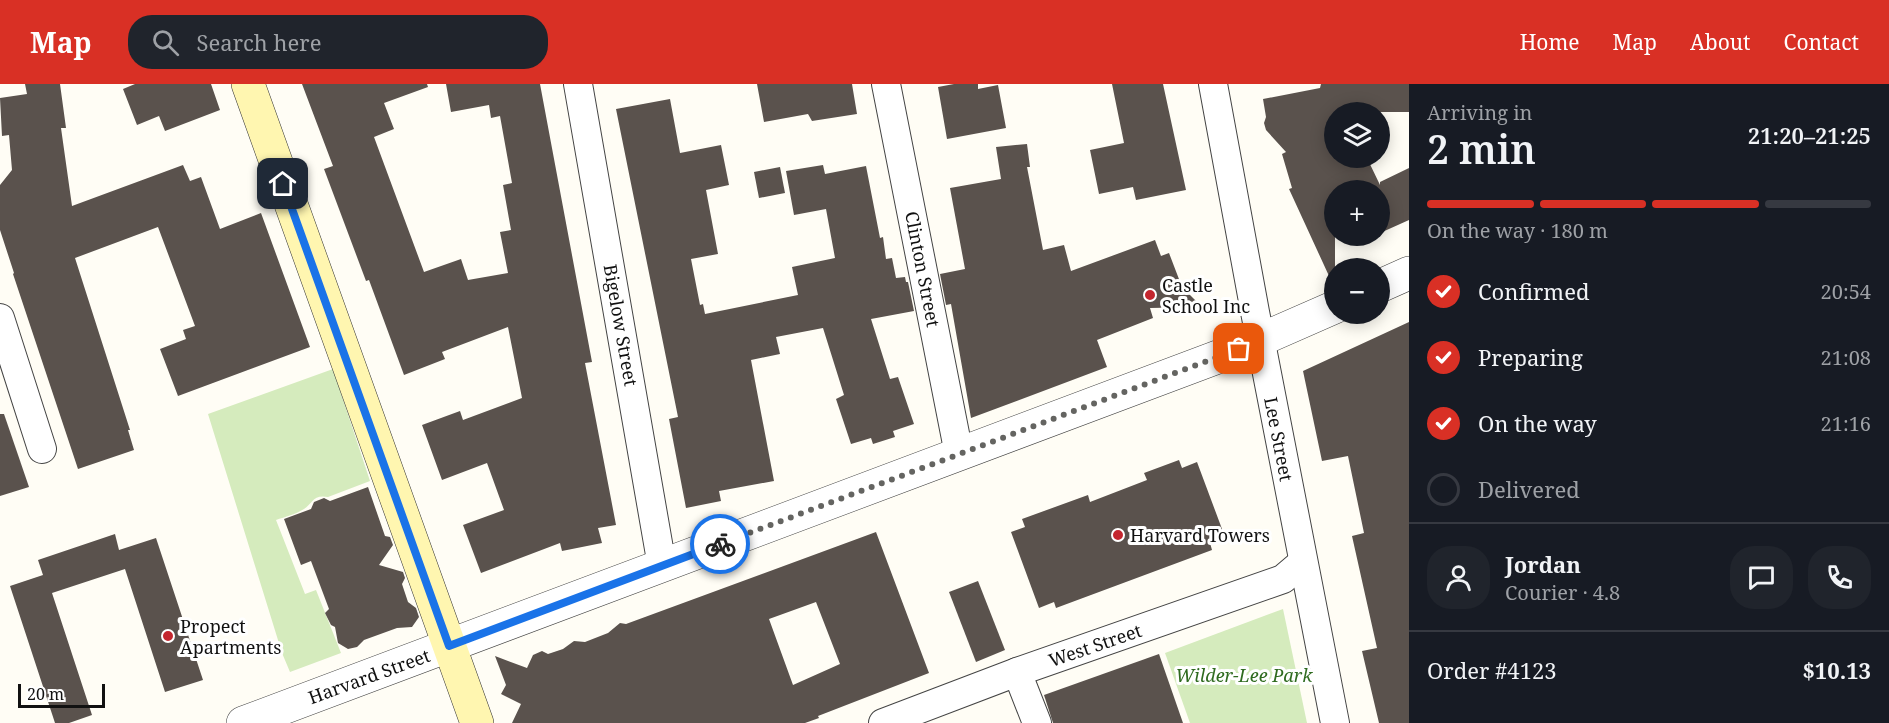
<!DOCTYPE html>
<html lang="en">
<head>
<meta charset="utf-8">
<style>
  :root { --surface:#171b24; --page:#20242c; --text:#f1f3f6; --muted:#9ea1a6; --line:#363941; --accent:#d93025 }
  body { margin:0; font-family:"Noto Serif",serif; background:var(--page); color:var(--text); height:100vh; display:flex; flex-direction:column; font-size:22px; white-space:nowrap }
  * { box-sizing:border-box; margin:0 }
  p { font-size:20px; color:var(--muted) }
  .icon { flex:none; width:33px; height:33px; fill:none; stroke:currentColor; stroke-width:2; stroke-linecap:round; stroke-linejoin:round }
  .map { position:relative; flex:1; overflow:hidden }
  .drawer { display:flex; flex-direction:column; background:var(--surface); width:480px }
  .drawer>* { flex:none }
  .fabs { position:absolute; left:1324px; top:18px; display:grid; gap:12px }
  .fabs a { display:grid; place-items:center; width:66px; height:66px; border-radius:50%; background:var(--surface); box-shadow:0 3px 15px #0003; font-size:30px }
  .scale { position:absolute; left:18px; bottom:15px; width:87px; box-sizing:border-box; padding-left:6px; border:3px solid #111; border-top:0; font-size:16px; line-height:21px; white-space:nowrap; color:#111; -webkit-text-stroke:4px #fff; paint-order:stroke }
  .pin { position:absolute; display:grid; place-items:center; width:51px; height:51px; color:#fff; margin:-26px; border-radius:12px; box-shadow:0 3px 9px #0006 }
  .courier { position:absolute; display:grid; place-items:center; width:60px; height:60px; margin:-30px; border:4px solid #1a73e8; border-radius:50%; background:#fff; color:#222; box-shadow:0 2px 8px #0007 }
  .overview em { font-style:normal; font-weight:600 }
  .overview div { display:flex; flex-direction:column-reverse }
  .overview { display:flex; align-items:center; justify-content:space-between; height:102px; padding:0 18px }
  h1 { font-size:39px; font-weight:600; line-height:45px }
  .bar { display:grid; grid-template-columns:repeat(4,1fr); gap:9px 6px; align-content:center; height:72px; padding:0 18px }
  .bar i { height:8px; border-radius:4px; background:var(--line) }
  .bar .selected { background:var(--accent) }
  .bar p { grid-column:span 4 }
  .line { display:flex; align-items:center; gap:15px; padding:0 18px; border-top:2px solid var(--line) }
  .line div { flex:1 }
  .round { display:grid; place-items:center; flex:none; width:63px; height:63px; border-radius:24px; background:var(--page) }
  ol { padding:0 18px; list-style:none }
  li { display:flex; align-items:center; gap:18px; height:66px }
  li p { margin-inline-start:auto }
  li .icon { padding:6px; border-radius:50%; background:var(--accent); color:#fff; stroke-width:4 }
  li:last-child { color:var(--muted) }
  li i { width:33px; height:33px; border:3px solid var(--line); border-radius:50% }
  header { display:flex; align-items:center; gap:36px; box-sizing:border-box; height:84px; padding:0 30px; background:var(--accent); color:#fff }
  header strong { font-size:28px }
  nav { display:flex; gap:33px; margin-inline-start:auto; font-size:21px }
  .search { width:420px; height:54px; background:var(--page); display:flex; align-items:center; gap:15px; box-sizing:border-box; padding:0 21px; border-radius:24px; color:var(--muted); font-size:22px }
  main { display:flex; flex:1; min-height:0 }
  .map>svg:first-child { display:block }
  .green { fill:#d5ebbd }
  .building { fill:#5a524d; fill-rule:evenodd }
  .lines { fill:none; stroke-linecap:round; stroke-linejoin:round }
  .minor-casing { stroke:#444; stroke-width:30 }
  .tertiary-casing { stroke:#444; stroke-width:34 }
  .secondary-casing { stroke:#333; stroke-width:34 }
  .minor { stroke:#fff; stroke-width:28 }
  .tertiary { stroke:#fff; stroke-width:33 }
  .secondary { stroke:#fff6b0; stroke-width:33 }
  .done { stroke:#646461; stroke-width:6; stroke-dasharray:0 10.8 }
  .route { stroke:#1a73e8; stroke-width:8 }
  .poi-dot { fill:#c4262e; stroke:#fff; stroke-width:2 }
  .labels { text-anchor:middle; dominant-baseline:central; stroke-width:6; stroke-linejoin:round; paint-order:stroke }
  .street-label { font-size:18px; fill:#111; stroke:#fff }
  .poi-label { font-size:18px; fill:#111; stroke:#fff; text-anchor:start }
  .park-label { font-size:18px; font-style:italic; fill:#2f6b1f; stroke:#fff }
</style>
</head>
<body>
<header>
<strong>Map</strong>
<div class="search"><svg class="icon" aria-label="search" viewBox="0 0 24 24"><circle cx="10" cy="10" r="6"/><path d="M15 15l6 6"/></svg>Search here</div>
<nav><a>Home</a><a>Map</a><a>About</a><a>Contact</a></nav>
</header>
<main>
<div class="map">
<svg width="1409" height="639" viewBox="0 0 1409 639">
  <rect width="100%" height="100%" fill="#fffdf5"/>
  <g class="green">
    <path d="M333,285l37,112 -42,16c-15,-3 -16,7 -24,12 -8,5 -19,8 -28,11l29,74 11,-4 25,63 -51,19 -8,-19 -74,-239z"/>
    <path d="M1283,525l24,114h-117l-25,-70z"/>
  </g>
  <g class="building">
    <path d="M25,0h35l6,44h-5l11,78 111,-41 7,16 11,-4 19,52 41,-16 49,134 -132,49 -18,-47 26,-10 -3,-9 12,-4 -37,-99 -83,31 55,172h-2l6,20 -56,19 -65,-195 1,-1 -14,-43v-45l12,-15 -3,-35 -7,1 -2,-38 27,-4z"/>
    <path d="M135,0h76l9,26 -55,21 -6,-15 -22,9 -14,-36z"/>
    <path d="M302,0h125l1,3 -44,16 10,26 -20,8 50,135 37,-13 7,21 40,-7 -8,-41 11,-2 -8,-45 9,-2 -12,-67 -9,2 -2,-13 -38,7 -5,-28h94l52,278 -7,1 31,162 -18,3 4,15 -40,8 -2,-8 -79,30 -18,-48 41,-15 -17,-47 -45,17 -20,-55 38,-14 3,9 59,-22 -14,-71 -66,25 3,7 -41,16 -35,-95 -3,1 -42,-112 9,-3z"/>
    <path d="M757,0h95l5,30 -45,7 -4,-7 -44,8z"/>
    <path d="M954,0h24v5l20,-4 8,43 -59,11 -9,-52z"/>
    <path d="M1112,0h51l23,106 -50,10 -3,-13 -34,7 -9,-44 34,-7z"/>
    <path d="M1321,0h88v28h-74v46h32l13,27v-3l29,-14v52l-29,13v-43h-45v99l-46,-100 3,-1 -10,-34 4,-2 -20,-22 -2,-7 2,-6 -3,-18 57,-11z"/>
    <path d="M670,15l10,54 41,-8 8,40 -23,5 12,64 -27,5 9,46 3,-1 2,10 93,-19 -6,-28 43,-9 -9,-49 -32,6 -8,-44 37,-6 2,9 41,-8 14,72 3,-1 3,22 6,-1 4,20 9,-1 1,5h2l6,29 -43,8 19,60 8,-2 16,47 -21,7 2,6 -22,7 -2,-6 -20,6 -15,-45 8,-4 -21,-67 -47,9 4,17 -29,6 23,121 -55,10 2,10 -35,7 -17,-89 9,-2 -62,-308z"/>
    <path d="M1027,60l3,23h-3l16,83 21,-5 7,26 84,-31 6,16 8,-3 13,34 20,20 -52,1 3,10 -56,22 10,27 -136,51 -20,-114 -5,1 -6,-31 25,-5 -15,-81 51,-9 -5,-32z"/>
    <path d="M780,83l5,26 -26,5 -5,-26z"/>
    <path d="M1409,238v401h-30l-17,-72 15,-3 -25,-112 12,-3 -16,-77 -26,5 -19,-90z"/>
    <path d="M0,330h4l25,73 -29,9z"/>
    <path d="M1179,376l3,8 15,-6 28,75 -15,6 2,7 -156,58 -2,-6 -15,6 -28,-76 14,-5 -3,-8 66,-24 2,7 57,-22 -3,-7z"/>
    <path d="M368,403l17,49 5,1 3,8 -14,20 24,7 2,6 -3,6 6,18 8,6 3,9 -7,10 -15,1 -33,12 -7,7 -9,2 -10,-6 -3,-16 -4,-2 -6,-12 4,-4 -18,-48 -10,4 -17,-46 27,-10 3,-7 10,-4 6,3z"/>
    <path d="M876,448l53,141 -111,43 1,2 -14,5h-293l9,-19 -20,-10 5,-9 -11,-29 32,12 6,-13 9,-4 6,3 15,-5 11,-8 11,1 23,-9 12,-10 6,1zM816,518l24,62 -47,21 -24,-66z"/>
    <path d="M115,450l4,16 37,-12 47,142 -38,12 -40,-123 -73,24 40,122 -23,8h-14l-45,-137 33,-11 -5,-15z"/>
    <path d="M978,497l27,69 -29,12 -27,-70z"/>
    <path d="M1159,570l24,69h-130l-9,-28z"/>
  </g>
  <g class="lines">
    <defs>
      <g id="minor">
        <path d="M578,0l84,482"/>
        <path d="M886,0l73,370"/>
        <path d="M1213,0l42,228 80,411"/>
        <path d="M0,234l42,131"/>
        <path d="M1017,588l20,51"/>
        <path d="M883,639l134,-51 266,-93 20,-17"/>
      </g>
      <g id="tertiary">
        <path d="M1380,202l29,-13"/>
        <path d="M243,639l996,-374 96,-42"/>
      </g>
      <path id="secondary" d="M248,0l229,639"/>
    </defs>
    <use href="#minor" class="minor-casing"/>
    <use href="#tertiary" class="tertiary-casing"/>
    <use href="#secondary" class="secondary-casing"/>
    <use href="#minor" class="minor"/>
    <use href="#tertiary" class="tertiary"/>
    <use href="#secondary" class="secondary"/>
  </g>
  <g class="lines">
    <path class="done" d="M720,460l519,-195"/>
    <path class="route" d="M283,100l166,462 271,-102"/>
  </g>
  <g class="poi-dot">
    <circle cx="1150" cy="211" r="6"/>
    <circle cx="1118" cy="451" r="6"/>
    <circle cx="168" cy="552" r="6"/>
  </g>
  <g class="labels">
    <g class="street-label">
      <text transform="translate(923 185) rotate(79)">Clinton Street</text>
      <text transform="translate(621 241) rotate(80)">Bigelow Street</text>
      <text transform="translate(1279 355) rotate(79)">Lee Street</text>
      <text transform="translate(1095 561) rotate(-19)">West Street</text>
      <text transform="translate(369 592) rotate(-20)">Harvard Street</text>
    </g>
    <g class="poi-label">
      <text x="1162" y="201">Castle<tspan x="1162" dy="21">School Inc</tspan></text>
      <text x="1130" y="451">Harvard Towers</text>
      <text x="180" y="542">Propect<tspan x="180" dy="21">Apartments</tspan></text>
    </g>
    <g class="park-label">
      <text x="1244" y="591">Wilder-Lee Park</text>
    </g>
  </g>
</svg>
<div class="fabs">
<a><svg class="icon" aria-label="layers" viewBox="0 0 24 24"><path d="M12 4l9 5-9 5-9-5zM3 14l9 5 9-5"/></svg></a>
<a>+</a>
<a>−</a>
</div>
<div class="scale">20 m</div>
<div class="pin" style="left:1239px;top:265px;background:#ea580c"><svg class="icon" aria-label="bag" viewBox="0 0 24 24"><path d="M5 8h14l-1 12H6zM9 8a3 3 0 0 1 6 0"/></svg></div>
<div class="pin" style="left:283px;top:100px;background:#1f2937"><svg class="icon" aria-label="home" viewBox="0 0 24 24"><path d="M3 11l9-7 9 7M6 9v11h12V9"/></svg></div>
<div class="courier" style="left:720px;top:460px"><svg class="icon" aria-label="bike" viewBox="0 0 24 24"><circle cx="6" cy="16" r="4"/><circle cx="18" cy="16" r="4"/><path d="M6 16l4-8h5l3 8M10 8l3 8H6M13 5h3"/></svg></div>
</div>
<section class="drawer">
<div class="overview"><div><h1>2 min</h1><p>Arriving in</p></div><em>21:20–21:25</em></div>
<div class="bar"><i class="selected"></i><i class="selected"></i><i class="selected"></i><i></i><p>On the way · 180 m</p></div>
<ol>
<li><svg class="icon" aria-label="check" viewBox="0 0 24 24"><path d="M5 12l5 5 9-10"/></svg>Confirmed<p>20:54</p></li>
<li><svg class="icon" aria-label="check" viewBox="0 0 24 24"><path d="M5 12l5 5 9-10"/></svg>Preparing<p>21:08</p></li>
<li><svg class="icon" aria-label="check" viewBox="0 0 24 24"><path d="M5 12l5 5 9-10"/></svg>On the way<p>21:16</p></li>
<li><i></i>Delivered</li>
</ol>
<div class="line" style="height:108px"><a class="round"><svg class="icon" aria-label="person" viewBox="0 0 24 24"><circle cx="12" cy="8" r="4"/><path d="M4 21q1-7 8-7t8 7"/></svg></a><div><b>Jordan</b><p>Courier · 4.8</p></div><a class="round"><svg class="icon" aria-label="chat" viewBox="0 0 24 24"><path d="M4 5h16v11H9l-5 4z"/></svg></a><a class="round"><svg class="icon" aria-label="phone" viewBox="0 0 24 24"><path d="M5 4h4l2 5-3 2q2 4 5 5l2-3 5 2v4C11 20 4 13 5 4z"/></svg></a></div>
<div class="line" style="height:78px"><div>Order #4123</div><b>$10.13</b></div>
</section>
</main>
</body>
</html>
